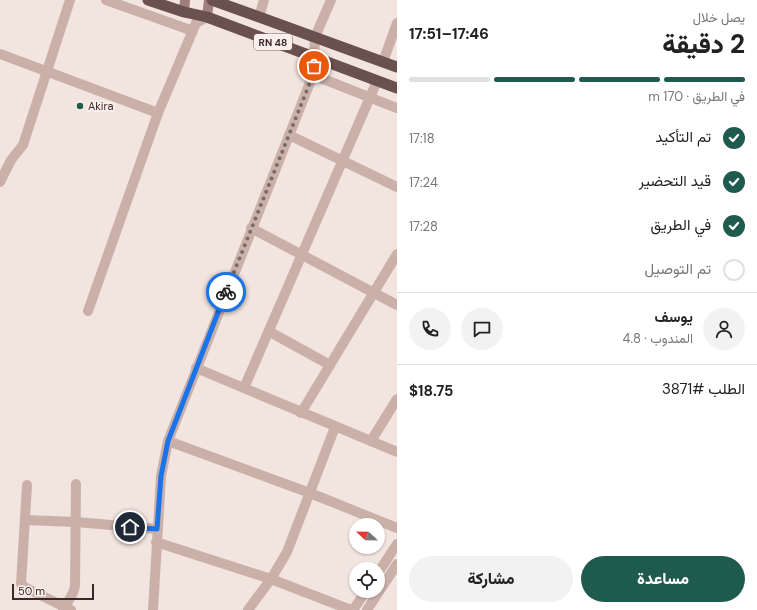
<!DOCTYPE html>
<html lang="ar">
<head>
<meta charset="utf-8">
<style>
  :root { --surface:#fff; --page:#f2f2f2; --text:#222; --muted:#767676; --line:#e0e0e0; --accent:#1f5a4e }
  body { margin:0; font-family:"DM Sans",Vazirmatn,sans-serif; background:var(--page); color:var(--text); direction:rtl; height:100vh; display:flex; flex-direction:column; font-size:15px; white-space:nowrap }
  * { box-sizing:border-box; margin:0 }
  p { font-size:13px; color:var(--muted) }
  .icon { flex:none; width:22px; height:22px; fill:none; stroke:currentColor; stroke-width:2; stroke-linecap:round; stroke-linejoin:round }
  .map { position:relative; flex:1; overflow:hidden; direction:ltr }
  .side { display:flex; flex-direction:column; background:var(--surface); width:360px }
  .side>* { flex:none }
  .needle { width:26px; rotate:292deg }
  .tools { position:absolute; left:349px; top:518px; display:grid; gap:8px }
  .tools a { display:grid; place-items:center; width:36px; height:36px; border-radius:50%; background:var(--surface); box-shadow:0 1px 3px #0004; font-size:20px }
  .scale { position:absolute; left:12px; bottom:10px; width:82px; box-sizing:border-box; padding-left:4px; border:2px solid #382a29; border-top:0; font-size:11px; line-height:14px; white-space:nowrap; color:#382a29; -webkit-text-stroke:3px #faefeb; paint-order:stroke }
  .pin { position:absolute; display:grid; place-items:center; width:34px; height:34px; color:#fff; margin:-17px; border:2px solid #fff; border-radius:50%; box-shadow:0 1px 4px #0007 }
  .courier { position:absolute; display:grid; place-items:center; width:40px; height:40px; margin:-20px; border:3px solid #1a73e8; border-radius:50%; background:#fff; color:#222; box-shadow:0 1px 5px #0007 }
  .head em { font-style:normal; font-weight:800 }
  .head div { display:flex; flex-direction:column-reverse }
  .head { display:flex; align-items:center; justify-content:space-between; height:68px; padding:0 12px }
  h1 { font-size:26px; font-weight:800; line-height:30px }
  .bar { display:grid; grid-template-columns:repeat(4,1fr); gap:6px 4px; align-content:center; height:48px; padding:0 12px }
  .bar i { height:5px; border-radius:3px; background:var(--line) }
  .bar .active { background:var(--accent) }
  .bar p { grid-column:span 4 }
  .line { display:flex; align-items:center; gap:10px; padding:0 12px; border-top:1px solid var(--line) }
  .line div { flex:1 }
  .round { display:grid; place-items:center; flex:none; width:42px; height:42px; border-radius:21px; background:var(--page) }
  ol { padding:0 12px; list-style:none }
  li { display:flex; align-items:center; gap:12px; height:44px }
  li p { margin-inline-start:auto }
  li .icon { padding:4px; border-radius:50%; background:var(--accent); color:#fff; stroke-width:4 }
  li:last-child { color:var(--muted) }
  li i { width:22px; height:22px; border:2px solid var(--line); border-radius:50% }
  .action { display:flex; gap:8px; margin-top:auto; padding:8px 12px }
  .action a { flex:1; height:46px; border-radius:24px; background:var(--accent); color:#fff; font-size:16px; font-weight:800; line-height:46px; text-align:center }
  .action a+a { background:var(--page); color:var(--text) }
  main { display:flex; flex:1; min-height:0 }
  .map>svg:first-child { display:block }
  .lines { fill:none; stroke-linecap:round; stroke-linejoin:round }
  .minor { stroke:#cbb0aa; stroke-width:10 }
  .tertiary { stroke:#cbb0aa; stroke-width:10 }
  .secondary { stroke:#9f7f7b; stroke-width:10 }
  .trunk { stroke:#6a504e; stroke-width:11 }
  .done { stroke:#796b68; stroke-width:4; stroke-dasharray:0 7.2 }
  .route { stroke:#1a73e8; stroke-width:5 }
  .poi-dot { fill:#1f5a4e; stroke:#faefeb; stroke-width:1.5 }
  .labels { text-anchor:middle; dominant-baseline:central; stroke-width:4; stroke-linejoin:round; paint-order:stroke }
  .shield { fill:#faefeb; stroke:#726563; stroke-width:1 }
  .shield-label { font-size:10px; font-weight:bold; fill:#382a29 }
  .poi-label { font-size:11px; fill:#382a29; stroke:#faefeb; text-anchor:start }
</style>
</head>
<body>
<main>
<section class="side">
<div class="head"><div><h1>2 دقيقة</h1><p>يصل خلال</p></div><em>17:46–17:51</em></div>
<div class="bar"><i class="active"></i><i class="active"></i><i class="active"></i><i></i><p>في الطريق · 170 m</p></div>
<ol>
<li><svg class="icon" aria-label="check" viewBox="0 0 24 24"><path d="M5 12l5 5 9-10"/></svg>تم التأكيد<p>17:18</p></li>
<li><svg class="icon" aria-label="check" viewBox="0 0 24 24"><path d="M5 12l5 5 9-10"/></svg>قيد التحضير<p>17:24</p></li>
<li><svg class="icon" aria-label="check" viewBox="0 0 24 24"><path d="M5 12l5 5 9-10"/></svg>في الطريق<p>17:28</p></li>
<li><i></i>تم التوصيل</li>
</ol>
<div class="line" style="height:72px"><a class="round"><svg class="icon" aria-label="person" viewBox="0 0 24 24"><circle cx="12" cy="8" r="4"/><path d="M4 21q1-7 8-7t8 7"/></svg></a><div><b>يوسف</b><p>المندوب · 4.8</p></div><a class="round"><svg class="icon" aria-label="chat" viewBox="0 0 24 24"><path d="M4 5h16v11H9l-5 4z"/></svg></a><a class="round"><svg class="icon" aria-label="phone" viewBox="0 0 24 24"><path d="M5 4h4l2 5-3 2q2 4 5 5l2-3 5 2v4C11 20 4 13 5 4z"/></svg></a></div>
<div class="line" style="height:52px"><div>الطلب #3871</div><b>$18.75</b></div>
<div class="action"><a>مساعدة</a><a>مشاركة</a></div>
</section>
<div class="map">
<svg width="397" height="610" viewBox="0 0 397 610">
  <rect width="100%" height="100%" fill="#f2e4de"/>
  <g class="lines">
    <g class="minor">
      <path d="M106,0l87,31"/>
      <path d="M259,17l5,-17"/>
      <path d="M0,54l158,59"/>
      <path d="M383,62l14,-39"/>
      <path d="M313,75l84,33"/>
      <path d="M289,135l108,52"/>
      <path d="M0,182l11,-22 12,-15 47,-145"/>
      <path d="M251,228l146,77"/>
      <path d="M88,311l70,-198 38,-90 11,-6"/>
      <path d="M270,332l60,33"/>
      <path d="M196,368l201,84"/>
      <path d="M244,388l133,-307"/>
      <path d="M301,413l96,-159"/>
      <path d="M168,441l142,52 87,35"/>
      <path d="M371,441l26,-42"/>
      <path d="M27,485l-6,99 5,4 45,22"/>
      <path d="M25,520l51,2 81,7"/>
      <path d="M156,542l115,37 80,31"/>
      <path d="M63,610l10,-17 2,-7 1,-102"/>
      <path d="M153,610l8,-134 7,-35 145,-366 2,-38 16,-37"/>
      <path d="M248,610l23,-31 16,-27 48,-125"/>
    </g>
    <g class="tertiary">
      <path d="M378,573l19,-29"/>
      <path d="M353,610l13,-19"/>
      <path d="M367,610l30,-46"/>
    </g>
    <g class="secondary">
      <path d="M184,12l1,-12"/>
      <path d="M207,17l2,-17"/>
    </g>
    <g class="trunk">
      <path d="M148,0l36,12 23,5 190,71"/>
      <path d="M212,0l185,67"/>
    </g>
  </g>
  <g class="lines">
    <path class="done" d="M226,292l87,-217 1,-9"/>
    <path class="route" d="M130,527l27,2 4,-53 7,-35 58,-149"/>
  </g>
  <circle class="poi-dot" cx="80" cy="106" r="4"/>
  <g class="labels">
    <rect class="shield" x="254" y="34" width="38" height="16" rx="3"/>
    <g class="shield-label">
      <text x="273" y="42">RN 48</text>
    </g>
    <g class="poi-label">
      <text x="88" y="106">Akira</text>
    </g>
  </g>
</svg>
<div class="tools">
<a><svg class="needle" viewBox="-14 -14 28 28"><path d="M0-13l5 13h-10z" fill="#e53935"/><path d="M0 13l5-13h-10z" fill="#767676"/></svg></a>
<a><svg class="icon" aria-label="locate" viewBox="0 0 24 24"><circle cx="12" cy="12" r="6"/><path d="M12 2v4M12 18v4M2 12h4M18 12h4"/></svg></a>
</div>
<div class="scale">50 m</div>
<div class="pin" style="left:314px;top:66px;background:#ea580c"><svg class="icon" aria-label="bag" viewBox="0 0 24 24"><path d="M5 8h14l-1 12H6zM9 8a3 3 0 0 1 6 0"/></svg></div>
<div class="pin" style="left:130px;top:527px;background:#1f2937"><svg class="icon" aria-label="home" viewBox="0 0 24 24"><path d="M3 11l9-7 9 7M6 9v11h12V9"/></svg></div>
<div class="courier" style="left:226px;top:292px"><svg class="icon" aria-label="bike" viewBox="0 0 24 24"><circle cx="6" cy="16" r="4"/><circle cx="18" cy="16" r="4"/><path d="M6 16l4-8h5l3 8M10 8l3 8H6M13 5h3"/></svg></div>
</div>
</main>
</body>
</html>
